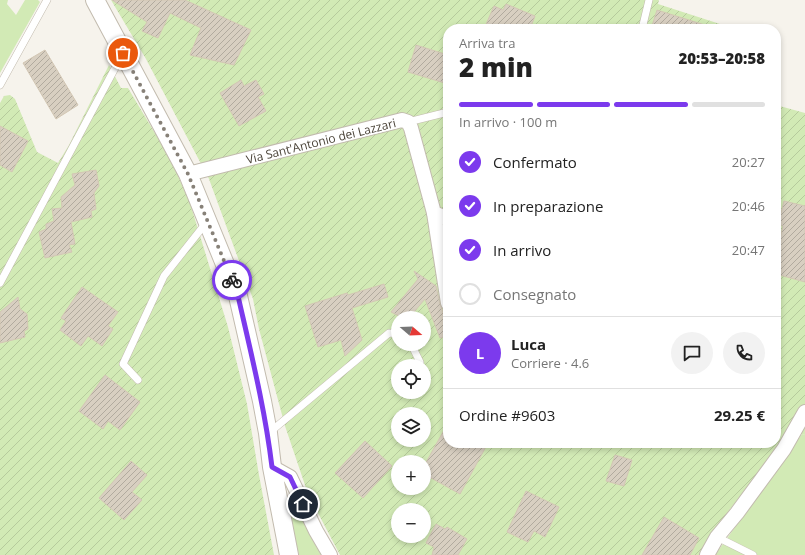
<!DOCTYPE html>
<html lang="it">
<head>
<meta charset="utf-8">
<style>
  :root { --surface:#fff; --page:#f2f2f2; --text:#222; --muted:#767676; --line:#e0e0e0; --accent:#7c3aed }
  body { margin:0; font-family:"Open Sans",sans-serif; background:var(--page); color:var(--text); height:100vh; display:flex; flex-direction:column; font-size:15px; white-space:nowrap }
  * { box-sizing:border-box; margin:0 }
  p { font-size:13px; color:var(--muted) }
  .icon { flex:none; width:22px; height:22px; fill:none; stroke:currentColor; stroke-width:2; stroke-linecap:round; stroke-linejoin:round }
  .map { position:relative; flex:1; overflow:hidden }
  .panel { position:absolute; left:443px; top:24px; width:338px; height:424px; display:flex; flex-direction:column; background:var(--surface); border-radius:16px; box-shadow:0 2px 6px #0003 }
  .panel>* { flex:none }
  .needle { width:26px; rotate:109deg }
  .tools { position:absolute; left:391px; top:311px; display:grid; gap:8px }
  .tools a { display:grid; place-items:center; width:40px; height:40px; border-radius:50%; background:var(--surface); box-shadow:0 2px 6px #0003; font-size:20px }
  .pin { position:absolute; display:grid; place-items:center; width:34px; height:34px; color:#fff; margin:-17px; border:2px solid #fff; border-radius:50%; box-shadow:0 1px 4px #0007 }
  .courier { position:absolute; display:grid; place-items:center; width:40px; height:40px; margin:-20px; border:3px solid #7c3aed; border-radius:50%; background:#fff; color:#222; box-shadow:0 1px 5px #0007 }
  .summary em { font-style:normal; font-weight:800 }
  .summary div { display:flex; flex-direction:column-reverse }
  .summary { display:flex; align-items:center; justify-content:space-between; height:68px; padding:0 16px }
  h1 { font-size:26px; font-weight:800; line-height:30px }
  .bar { display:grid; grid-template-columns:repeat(4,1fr); gap:6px 4px; align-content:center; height:48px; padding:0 16px }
  .bar i { height:5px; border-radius:3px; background:var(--line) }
  .bar .current { background:var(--accent) }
  .bar p { grid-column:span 4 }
  .line { display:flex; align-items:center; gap:10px; padding:0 16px; border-top:1px solid var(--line) }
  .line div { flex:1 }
  .round { display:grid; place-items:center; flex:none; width:42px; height:42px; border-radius:21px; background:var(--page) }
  ol { padding:0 16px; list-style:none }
  li { display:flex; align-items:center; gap:12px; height:44px }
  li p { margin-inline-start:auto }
  li .icon { padding:4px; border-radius:50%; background:var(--accent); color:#fff; stroke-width:4 }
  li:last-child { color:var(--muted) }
  li i { width:22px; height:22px; border:2px solid var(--line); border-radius:50% }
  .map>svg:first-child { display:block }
  .green { fill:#d2eab5 }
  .garden { fill:url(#garden-furrows); fill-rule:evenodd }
  .building { fill:url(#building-hatch); stroke:#d3c7b4 }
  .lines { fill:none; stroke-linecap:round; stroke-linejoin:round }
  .service-casing { stroke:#c2bbae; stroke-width:8 }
  .minor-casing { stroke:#c2bbae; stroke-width:16 }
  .tertiary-casing { stroke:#c2bbae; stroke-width:20 }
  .service { stroke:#fff; stroke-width:7 }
  .minor { stroke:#fff; stroke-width:14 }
  .tertiary { stroke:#fff; stroke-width:18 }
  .done { stroke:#878178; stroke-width:4; stroke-dasharray:0 7.2 }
  .route { stroke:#7c3aed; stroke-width:5 }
  .labels { text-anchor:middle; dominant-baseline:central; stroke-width:3; stroke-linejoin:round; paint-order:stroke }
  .street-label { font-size:12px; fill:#4b4439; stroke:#fff }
</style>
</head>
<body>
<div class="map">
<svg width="805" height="555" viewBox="0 0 805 555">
  <defs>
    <pattern id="garden-furrows" width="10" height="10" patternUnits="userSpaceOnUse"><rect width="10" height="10" fill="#d2eab5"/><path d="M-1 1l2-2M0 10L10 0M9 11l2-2" fill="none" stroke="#b6ca9c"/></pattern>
    <pattern id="building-hatch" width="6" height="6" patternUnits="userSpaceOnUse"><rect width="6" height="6" fill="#d8cfc1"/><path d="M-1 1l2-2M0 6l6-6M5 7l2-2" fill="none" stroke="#b1aa9e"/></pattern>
  </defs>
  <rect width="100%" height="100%" fill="#f6f3ec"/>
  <g class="green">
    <path d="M0,0h8l-1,4 9,11 9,-15h13l2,2 -40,71z"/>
    <path d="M802,434l3,1v120h-90z"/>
    <path d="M289,500h4l18,37 10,18h-22l-12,-52z"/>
  </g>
  <g class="garden">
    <path d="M111,0h548l-1,4 62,20 -2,5h-270v414h328v-338l29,8v322l-16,-5 -10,17 -63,80 -16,28h-360l-32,-61 -23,-68 -26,-97 -6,-30 -44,-120 -63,-120zM398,318h26v26h-26zM398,366h26v26h-26zM398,414h26v26h-26zM398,462h26v26h-26zM398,510h26v26h-26z"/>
    <path d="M109,65l12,23h7l43,72 19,43 38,124 19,77 12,71 15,80h-274v-452l4,-7 6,-1 5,4 22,53 21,11 11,-18z"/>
  </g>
  <g class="building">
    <path d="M112,0h73l66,30 -17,35 -44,-10 11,-27 -31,-15 -12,25 -16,-7 5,-9z"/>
    <path d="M506,4l29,12 -5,13h-46l10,-23 9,4z"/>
    <path d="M657,10l51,16 -1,3h-56z"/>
    <path d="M416,45l32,10v29l-40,-12z"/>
    <path d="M45,50l33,55 -22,14 -33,-56z"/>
    <path d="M241,80l3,6 12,-6 8,14 -6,3 8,14 -27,15 -19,-33z"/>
    <path d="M0,126l28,15 -16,31 -12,-7z"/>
    <path d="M96,170l3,16 -5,7 2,16 -5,2 1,6 -21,5 4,22 -6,1 3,7 -27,6 -6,-26 7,-3v-5l8,-3 -2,-12 10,-1 -1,-11 14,-12 -3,-11z"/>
    <path d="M784,201l21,5v76l-29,-8v-20l7,-28 -5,-1z"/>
    <path d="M414,271l22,15 4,18 2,5 6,22v5l-8,2 -15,-39 -16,19h-6l-12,-6 27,-33z"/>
    <path d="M384,284l4,13 -36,11 10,32 -17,16 -4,-16 -23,7 -13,-41 42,-13 1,2z"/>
    <path d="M82,287l36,25 -10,14 5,3 -11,17 -14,-10 -7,10 -21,-16 6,-9 -5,-3z"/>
    <path d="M18,297l2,12 7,5 1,15 -4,2 1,6 -25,6v-31z"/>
    <path d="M105,375l35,27 -20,28 -12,-9 -5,8 -24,-18z"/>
    <path d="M448,423v20h40l-28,51 -36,-20v-8z"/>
    <path d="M365,441l27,25 -29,32 -28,-25z"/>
    <path d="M615,455l17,5 -8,26 -18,-5z"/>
    <path d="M131,461l16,14 -15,17 10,8 -18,20 -25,-22z"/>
    <path d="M526,491l33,16 -14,30 -11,-6 -6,11 -21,-10z"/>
    <path d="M664,517l35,21 -9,17h-48z"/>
    <path d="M436,524l9,5 2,-2 20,12 -9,16h-26l2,-8 -8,-4z"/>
  </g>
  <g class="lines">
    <defs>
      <g id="service">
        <path d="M642,29l7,-29"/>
        <path d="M0,85l47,-85"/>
        <path d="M408,122l40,-10"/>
        <path d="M0,283l122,-228"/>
        <path d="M411,344l9,18"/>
        <path d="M138,380l-15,-16 41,-88 42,-53"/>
        <path d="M270,432l119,-99 9,1"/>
        <path d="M717,537l36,18"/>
      </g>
      <g id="minor">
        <path d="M188,174l214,-54 6,2 3,6 23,85 14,6"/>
        <path d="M434,213l14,90"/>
        <path d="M272,467l18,10 26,54 14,24"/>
        <path d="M707,555l10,-18 20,-24 47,-64 21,-37"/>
      </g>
      <path id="tertiary" d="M95,0l93,174 50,122 24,105 6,32 4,34 17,88"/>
    </defs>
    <use href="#service" class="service-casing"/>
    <use href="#minor" class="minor-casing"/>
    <use href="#tertiary" class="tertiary-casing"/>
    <use href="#service" class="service"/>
    <use href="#minor" class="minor"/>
    <use href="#tertiary" class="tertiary"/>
  </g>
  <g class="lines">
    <path class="done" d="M123,53l65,121 44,106"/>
    <path class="route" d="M232,280l6,16c13,57 27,113 34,171l18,10 13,27"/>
  </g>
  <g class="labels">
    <g class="street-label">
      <text transform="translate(321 141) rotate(-14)">Via Sant'Antonio dei Lazzari</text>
    </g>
  </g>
</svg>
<div class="tools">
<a><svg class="needle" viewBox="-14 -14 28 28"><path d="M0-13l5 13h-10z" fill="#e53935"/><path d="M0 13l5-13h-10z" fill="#767676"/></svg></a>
<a><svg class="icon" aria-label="locate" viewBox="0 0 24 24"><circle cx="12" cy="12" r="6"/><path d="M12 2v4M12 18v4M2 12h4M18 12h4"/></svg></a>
<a><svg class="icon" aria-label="layers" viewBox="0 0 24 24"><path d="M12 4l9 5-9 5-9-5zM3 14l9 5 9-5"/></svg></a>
<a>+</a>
<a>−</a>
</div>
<div class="pin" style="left:123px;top:53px;background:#ea580c"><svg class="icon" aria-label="bag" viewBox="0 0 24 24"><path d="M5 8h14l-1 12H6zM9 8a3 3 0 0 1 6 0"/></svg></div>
<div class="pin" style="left:303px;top:504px;background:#1f2937"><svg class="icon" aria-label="home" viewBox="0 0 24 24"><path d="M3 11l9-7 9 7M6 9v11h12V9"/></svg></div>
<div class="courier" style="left:232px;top:280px"><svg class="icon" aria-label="bike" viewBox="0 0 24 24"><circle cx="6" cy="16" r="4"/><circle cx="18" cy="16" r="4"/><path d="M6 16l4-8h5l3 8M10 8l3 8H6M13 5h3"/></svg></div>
<section class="panel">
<div class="summary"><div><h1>2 min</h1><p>Arriva tra</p></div><em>20:53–20:58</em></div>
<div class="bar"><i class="current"></i><i class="current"></i><i class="current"></i><i></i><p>In arrivo · 100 m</p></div>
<ol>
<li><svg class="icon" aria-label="check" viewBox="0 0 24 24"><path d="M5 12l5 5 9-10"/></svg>Confermato<p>20:27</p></li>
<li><svg class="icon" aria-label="check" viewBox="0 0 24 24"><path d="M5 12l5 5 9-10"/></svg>In preparazione<p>20:46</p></li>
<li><svg class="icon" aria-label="check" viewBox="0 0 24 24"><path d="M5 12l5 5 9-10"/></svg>In arrivo<p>20:47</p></li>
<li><i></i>Consegnato</li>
</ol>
<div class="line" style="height:72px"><b class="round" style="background:var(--accent);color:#fff">L</b><div><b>Luca</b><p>Corriere · 4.6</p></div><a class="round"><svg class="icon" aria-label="chat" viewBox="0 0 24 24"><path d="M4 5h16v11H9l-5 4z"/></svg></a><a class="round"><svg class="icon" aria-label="phone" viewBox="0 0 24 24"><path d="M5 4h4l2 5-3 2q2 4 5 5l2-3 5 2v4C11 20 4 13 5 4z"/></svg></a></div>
<div class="line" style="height:52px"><div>Ordine #9603</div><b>29.25 €</b></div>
</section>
</div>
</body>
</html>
